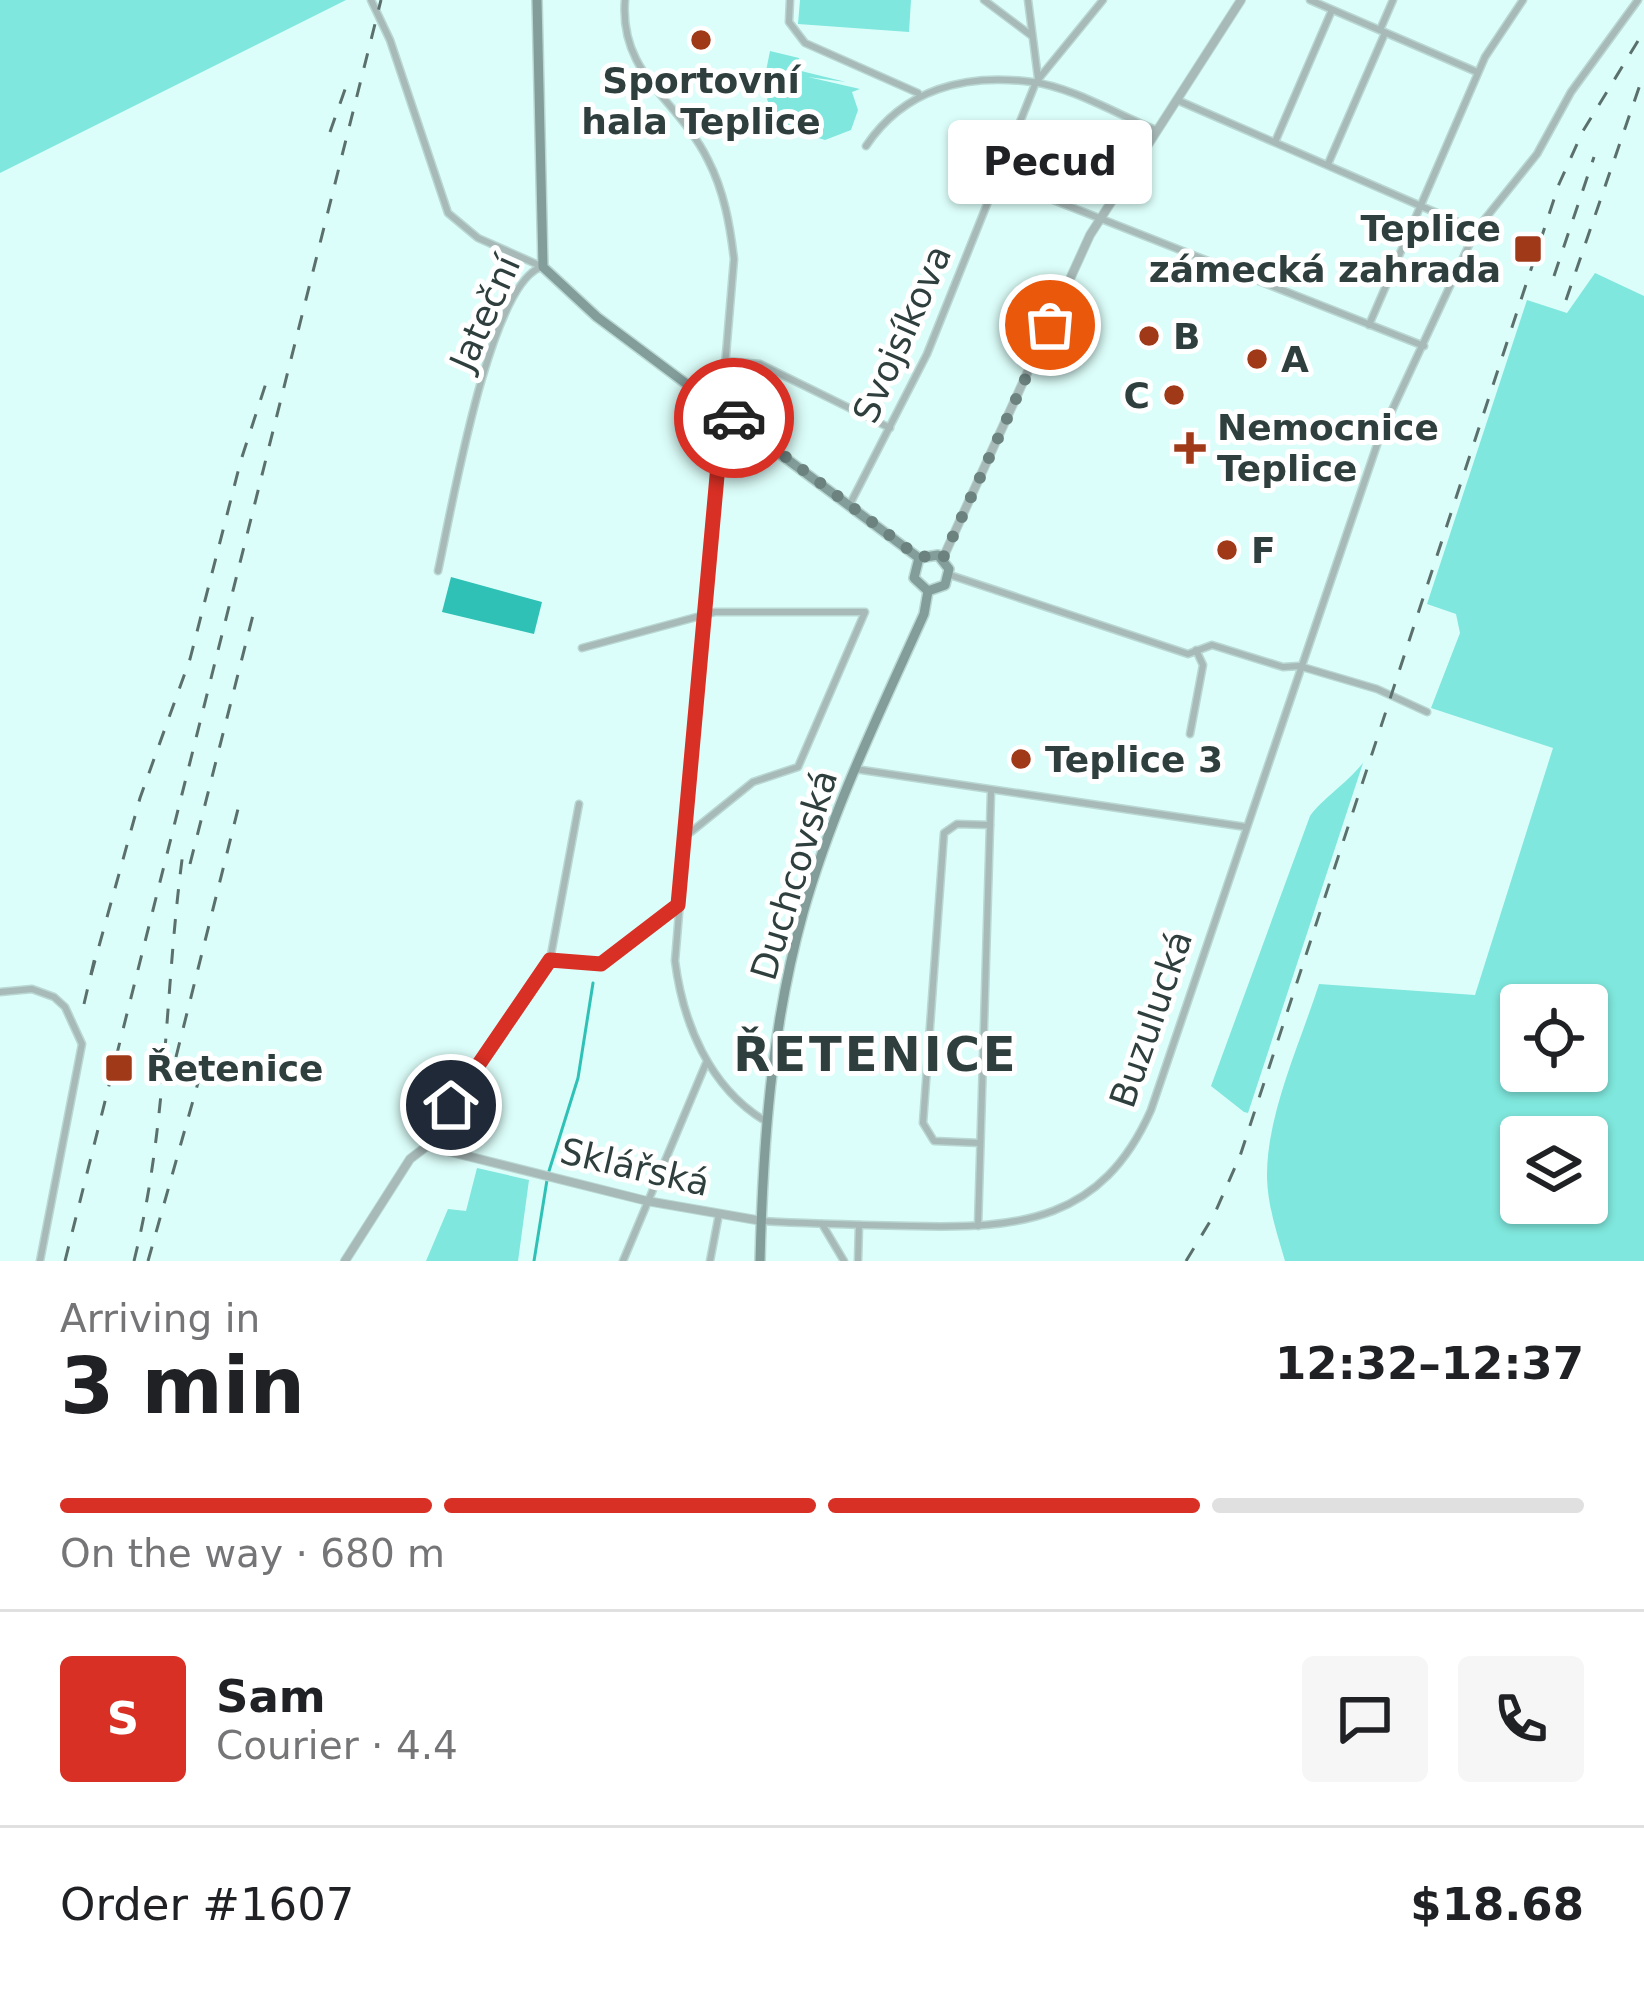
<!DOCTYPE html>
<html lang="en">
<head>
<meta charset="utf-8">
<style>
  :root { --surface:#fff; --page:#f6f6f6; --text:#202124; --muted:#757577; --line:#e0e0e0; --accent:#d93025 }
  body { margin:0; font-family:"DejaVu Sans",sans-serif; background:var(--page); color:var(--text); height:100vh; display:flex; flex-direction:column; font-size:45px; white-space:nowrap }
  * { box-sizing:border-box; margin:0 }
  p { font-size:39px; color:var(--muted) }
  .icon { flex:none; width:66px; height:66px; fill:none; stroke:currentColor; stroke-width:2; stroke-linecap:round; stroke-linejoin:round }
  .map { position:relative; height:1261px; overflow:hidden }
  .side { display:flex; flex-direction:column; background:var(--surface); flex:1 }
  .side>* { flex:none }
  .controls { position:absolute; left:1500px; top:984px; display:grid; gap:24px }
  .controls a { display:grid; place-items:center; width:108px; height:108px; border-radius:12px; background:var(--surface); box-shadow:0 3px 9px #0004; font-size:60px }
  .pin { position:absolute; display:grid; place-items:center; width:102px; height:102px; color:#fff; margin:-51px; border:6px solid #fff; border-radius:50%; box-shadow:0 3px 12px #0007 }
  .courier { position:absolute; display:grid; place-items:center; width:120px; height:120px; margin:-60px; border:9px solid #d93025; border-radius:50%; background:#fff; color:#222; box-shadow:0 3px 15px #0007 }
  .bubble { position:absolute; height:84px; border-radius:12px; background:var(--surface); box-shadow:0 3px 9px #0004; font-size:39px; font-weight:800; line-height:84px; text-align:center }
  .head em { font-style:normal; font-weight:800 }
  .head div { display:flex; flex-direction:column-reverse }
  .head { display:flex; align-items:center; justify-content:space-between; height:204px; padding:0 60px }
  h1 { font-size:78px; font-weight:800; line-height:90px }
  .bar { display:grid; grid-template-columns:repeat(4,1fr); gap:18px 12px; align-content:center; height:144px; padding:0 60px }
  .bar i { height:15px; border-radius:9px; background:var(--line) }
  .bar .selected { background:var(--accent) }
  .bar p { grid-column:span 4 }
  .line { display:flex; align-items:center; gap:30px; padding:0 60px; border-top:3px solid var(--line) }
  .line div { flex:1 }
  .round { display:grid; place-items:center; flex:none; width:126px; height:126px; border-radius:12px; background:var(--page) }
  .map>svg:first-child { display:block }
  .green { fill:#7fe7dd; fill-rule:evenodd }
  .water { fill:#2fc1b5 }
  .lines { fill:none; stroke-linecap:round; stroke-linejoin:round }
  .stream { stroke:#2fc1b5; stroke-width:3 }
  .minor-casing { stroke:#b9d8d4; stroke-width:9 }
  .tertiary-casing { stroke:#b9d8d4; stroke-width:10 }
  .secondary-casing { stroke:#b9d8d4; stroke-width:12 }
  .minor { stroke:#a8bab8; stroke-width:6 }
  .tertiary { stroke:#a8bab8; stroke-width:8 }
  .secondary { stroke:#829d9a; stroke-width:9 }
  .rail { stroke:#5b706d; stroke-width:3; stroke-dasharray:15 15; stroke-linecap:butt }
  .done { stroke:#6b827f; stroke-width:12; stroke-dasharray:0 21.6 }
  .route { stroke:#d93025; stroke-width:15 }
  .poi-dot { fill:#a03918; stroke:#fff; stroke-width:4.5 }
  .labels { text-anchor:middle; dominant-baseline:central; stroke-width:10; stroke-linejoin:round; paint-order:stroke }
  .poi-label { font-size:36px; font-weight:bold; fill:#2e3f3d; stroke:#fff; text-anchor:start }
  .street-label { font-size:36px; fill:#2e3f3d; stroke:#fff }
  .district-label { font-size:48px; font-weight:bold; letter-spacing:3px; fill:#2e3f3d; stroke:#fff }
</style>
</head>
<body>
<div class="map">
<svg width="1644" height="1261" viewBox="0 0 1644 1261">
  <rect width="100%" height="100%" fill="#dcfefa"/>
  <g class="green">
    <path d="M0,0h346l-346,173z"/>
    <path d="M800,0h111l-2,32 -111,-8z"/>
    <path d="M770,51l29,7 -2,12 49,12 -38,-5 52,12 -8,3 6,18 -7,20 -26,10 -49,-15 -9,-26 17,-22 -18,-6z"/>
    <path d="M1595,273l49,23v965h-359c-8,-28 -17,-53 -18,-83 -1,-63 33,-134 52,-194l156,11 78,-247 -122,-40 29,-75 -4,-19 -29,-10 100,-304 40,13zM1521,1005h66v66h-66zM1521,1137h66v66h-66z"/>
    <path d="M1363,763l-115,350 -4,-1 -33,-26 99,-270c12,-17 36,-32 53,-53z"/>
    <path d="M477,1168l52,12 -11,81h-92l22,-52 18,2z"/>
  </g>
  <path class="water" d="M451,577l91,25 -8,32 -92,-22z"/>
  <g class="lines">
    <g class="stream">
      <path d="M549,1171l29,-93 15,-95"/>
      <path d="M534,1261l13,-81"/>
    </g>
    <defs>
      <g id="minor">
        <path d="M371,0l19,40 58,173 30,25 65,29"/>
        <path d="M625,0c-6,75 53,99 83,160 16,31 22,65 26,99l-59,702c8,62 34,126 90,160"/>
        <path d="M790,0l-1,22 16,21 113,50"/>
        <path d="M984,0l48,36"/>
        <path d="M1028,0l10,78"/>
        <path d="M1310,0l167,72"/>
        <path d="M1380,30l13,-30"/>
        <path d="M1177,100l299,130"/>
        <path d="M1275,142l57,-132"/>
        <path d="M866,146c38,-57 99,-73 166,-64 40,5 86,33 124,48"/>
        <path d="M1328,164l57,-131"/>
        <path d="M1000,179l424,167"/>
        <path d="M1369,325l116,-268 38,-57"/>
        <path d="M725,361l35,3 130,64"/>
        <path d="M850,504l77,-150 109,-272 67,-82"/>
        <path d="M438,571c13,-58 50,-280 101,-303"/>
        <path d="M950,575l238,79 24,-9 71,22 16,-1 78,23 50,23"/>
        <path d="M582,648l133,-36h150l-67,155 -45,15 -62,50"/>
        <path d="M1190,734l13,-69 -7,-15"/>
        <path d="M855,769l391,58"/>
        <path d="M550,960l51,4 77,-59"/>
        <path d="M0,992l32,-3 22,8 11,10 17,37 -42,217"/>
        <path d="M980,1143l-46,-2 -11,-18 21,-290 13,-9 33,1"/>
        <path d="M427,1146l123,-186 29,-156"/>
        <path d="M762,1221c49,3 99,4 149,5 109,3 191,-5 240,-116l229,-674 96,-206 61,-76 34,-62 67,-92"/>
        <path d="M822,1224l22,37"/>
        <path d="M978,1226l13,-434"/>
        <path d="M623,1261l84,-200"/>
        <path d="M710,1261l9,-47"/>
        <path d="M858,1261l1,-36"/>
      </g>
      <g id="tertiary">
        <path d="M943,558l147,-323 151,-235"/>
        <path d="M345,1261l65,-102 17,-13 220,55 115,20"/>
      </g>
      <g id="secondary">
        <path d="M537,0l6,267 54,50 322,241"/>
        <path d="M919,558l19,-3 11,14 -4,16 -17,6"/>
        <path d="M919,558l-5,20 14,13"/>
        <path d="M760,1261c3,-118 11,-233 43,-348 29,-103 77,-201 121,-299l4,-23"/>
      </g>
    </defs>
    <use href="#minor" class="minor-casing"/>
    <use href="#tertiary" class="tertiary-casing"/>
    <use href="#secondary" class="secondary-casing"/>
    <use href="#minor" class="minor"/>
    <use href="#tertiary" class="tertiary"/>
    <use href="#secondary" class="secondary"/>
    <g class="rail">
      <path d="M330,132l18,-51"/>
      <path d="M1554,276l40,-119"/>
      <path d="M1566,300l78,-227"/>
      <path d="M190,864l64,-253"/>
      <path d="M91,975l49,-177 50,-139 51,-199 26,-80"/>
      <path d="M84,1004l11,-47"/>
      <path d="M176,1057l65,-260"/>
      <path d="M65,1261l316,-1261"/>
      <path d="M134,1261c35,-141 30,-274 50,-416"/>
      <path d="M148,1261l55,-196"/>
      <path d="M1186,1261l28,-46 26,-59 319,-972 24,-53 61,-100"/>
    </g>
  </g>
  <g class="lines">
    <path class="done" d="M734,418l186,140 13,-4 10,4 107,-233"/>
    <path class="route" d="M451,1105l99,-145 51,4 77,-59 45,-495 11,8"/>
  </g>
  <g class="poi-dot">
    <circle cx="701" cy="40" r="12"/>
    <rect x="1513" y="234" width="30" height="30" rx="6"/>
    <circle cx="1149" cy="336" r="12"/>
    <circle cx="1257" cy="359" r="12"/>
    <circle cx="1174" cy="395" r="12"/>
    <path d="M1184 430h12v12h12v12h-12v12h-12v-12h-12v-12h12z"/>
    <circle cx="1227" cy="550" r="12"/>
    <circle cx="1021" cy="759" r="12"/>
    <rect x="104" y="1053" width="30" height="30" rx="6"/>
  </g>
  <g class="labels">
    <g class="poi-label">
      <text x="701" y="80" text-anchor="middle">Sportovní<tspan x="701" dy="41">hala Teplice</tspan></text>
      <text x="1501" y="228" text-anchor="end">Teplice<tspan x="1501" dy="41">zámecká zahrada</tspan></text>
      <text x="1173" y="336">B</text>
      <text x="1281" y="359">A</text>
      <text x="1150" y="395" text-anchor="end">C</text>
      <text x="1217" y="427">Nemocnice<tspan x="1217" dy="41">Teplice</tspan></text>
      <text x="1251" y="550">F</text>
      <text x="1045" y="759">Teplice 3</text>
      <text x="146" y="1068">Řetenice</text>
    </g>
    <g class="street-label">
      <text transform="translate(485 313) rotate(-66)">Jateční</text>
      <text transform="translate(902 334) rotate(-66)">Svojsíkova</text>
      <text transform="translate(794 875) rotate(-73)">Duchcovská</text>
      <text transform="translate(1151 1019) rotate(-71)">Buzulucká</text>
      <text transform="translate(635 1167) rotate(13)">Sklářská</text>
    </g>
    <g class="district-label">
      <text x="876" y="1054">ŘETENICE</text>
    </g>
  </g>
</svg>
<div class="controls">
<a><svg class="icon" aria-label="locate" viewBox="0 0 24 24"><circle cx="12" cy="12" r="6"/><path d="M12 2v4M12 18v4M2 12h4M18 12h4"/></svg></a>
<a><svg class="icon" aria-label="layers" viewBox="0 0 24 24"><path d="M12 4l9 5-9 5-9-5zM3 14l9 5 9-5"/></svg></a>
</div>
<div class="pin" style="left:1050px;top:325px;background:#ea580c"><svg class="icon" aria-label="bag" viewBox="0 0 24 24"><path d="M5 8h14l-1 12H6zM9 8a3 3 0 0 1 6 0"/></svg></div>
<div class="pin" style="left:451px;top:1105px;background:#1f2937"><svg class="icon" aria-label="home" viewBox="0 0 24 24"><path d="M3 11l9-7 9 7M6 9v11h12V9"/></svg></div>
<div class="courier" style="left:734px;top:418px"><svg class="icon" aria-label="car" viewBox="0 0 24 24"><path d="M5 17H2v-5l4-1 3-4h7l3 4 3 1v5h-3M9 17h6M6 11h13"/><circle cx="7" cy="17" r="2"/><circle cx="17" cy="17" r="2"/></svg></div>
<div class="bubble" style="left:948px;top:120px;width:204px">Pecud</div>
</div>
<section class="side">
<div class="head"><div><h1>3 min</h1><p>Arriving in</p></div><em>12:32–12:37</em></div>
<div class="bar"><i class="selected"></i><i class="selected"></i><i class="selected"></i><i></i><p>On the way · 680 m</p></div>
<div class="line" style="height:216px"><b class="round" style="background:var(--accent);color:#fff">S</b><div><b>Sam</b><p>Courier · 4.4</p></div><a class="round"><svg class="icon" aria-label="chat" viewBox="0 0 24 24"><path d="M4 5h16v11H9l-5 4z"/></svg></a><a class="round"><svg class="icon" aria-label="phone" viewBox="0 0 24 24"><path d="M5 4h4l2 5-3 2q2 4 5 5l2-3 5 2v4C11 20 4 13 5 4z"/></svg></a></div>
<div class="line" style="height:156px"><div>Order #1607</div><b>$18.68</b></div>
</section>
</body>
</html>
